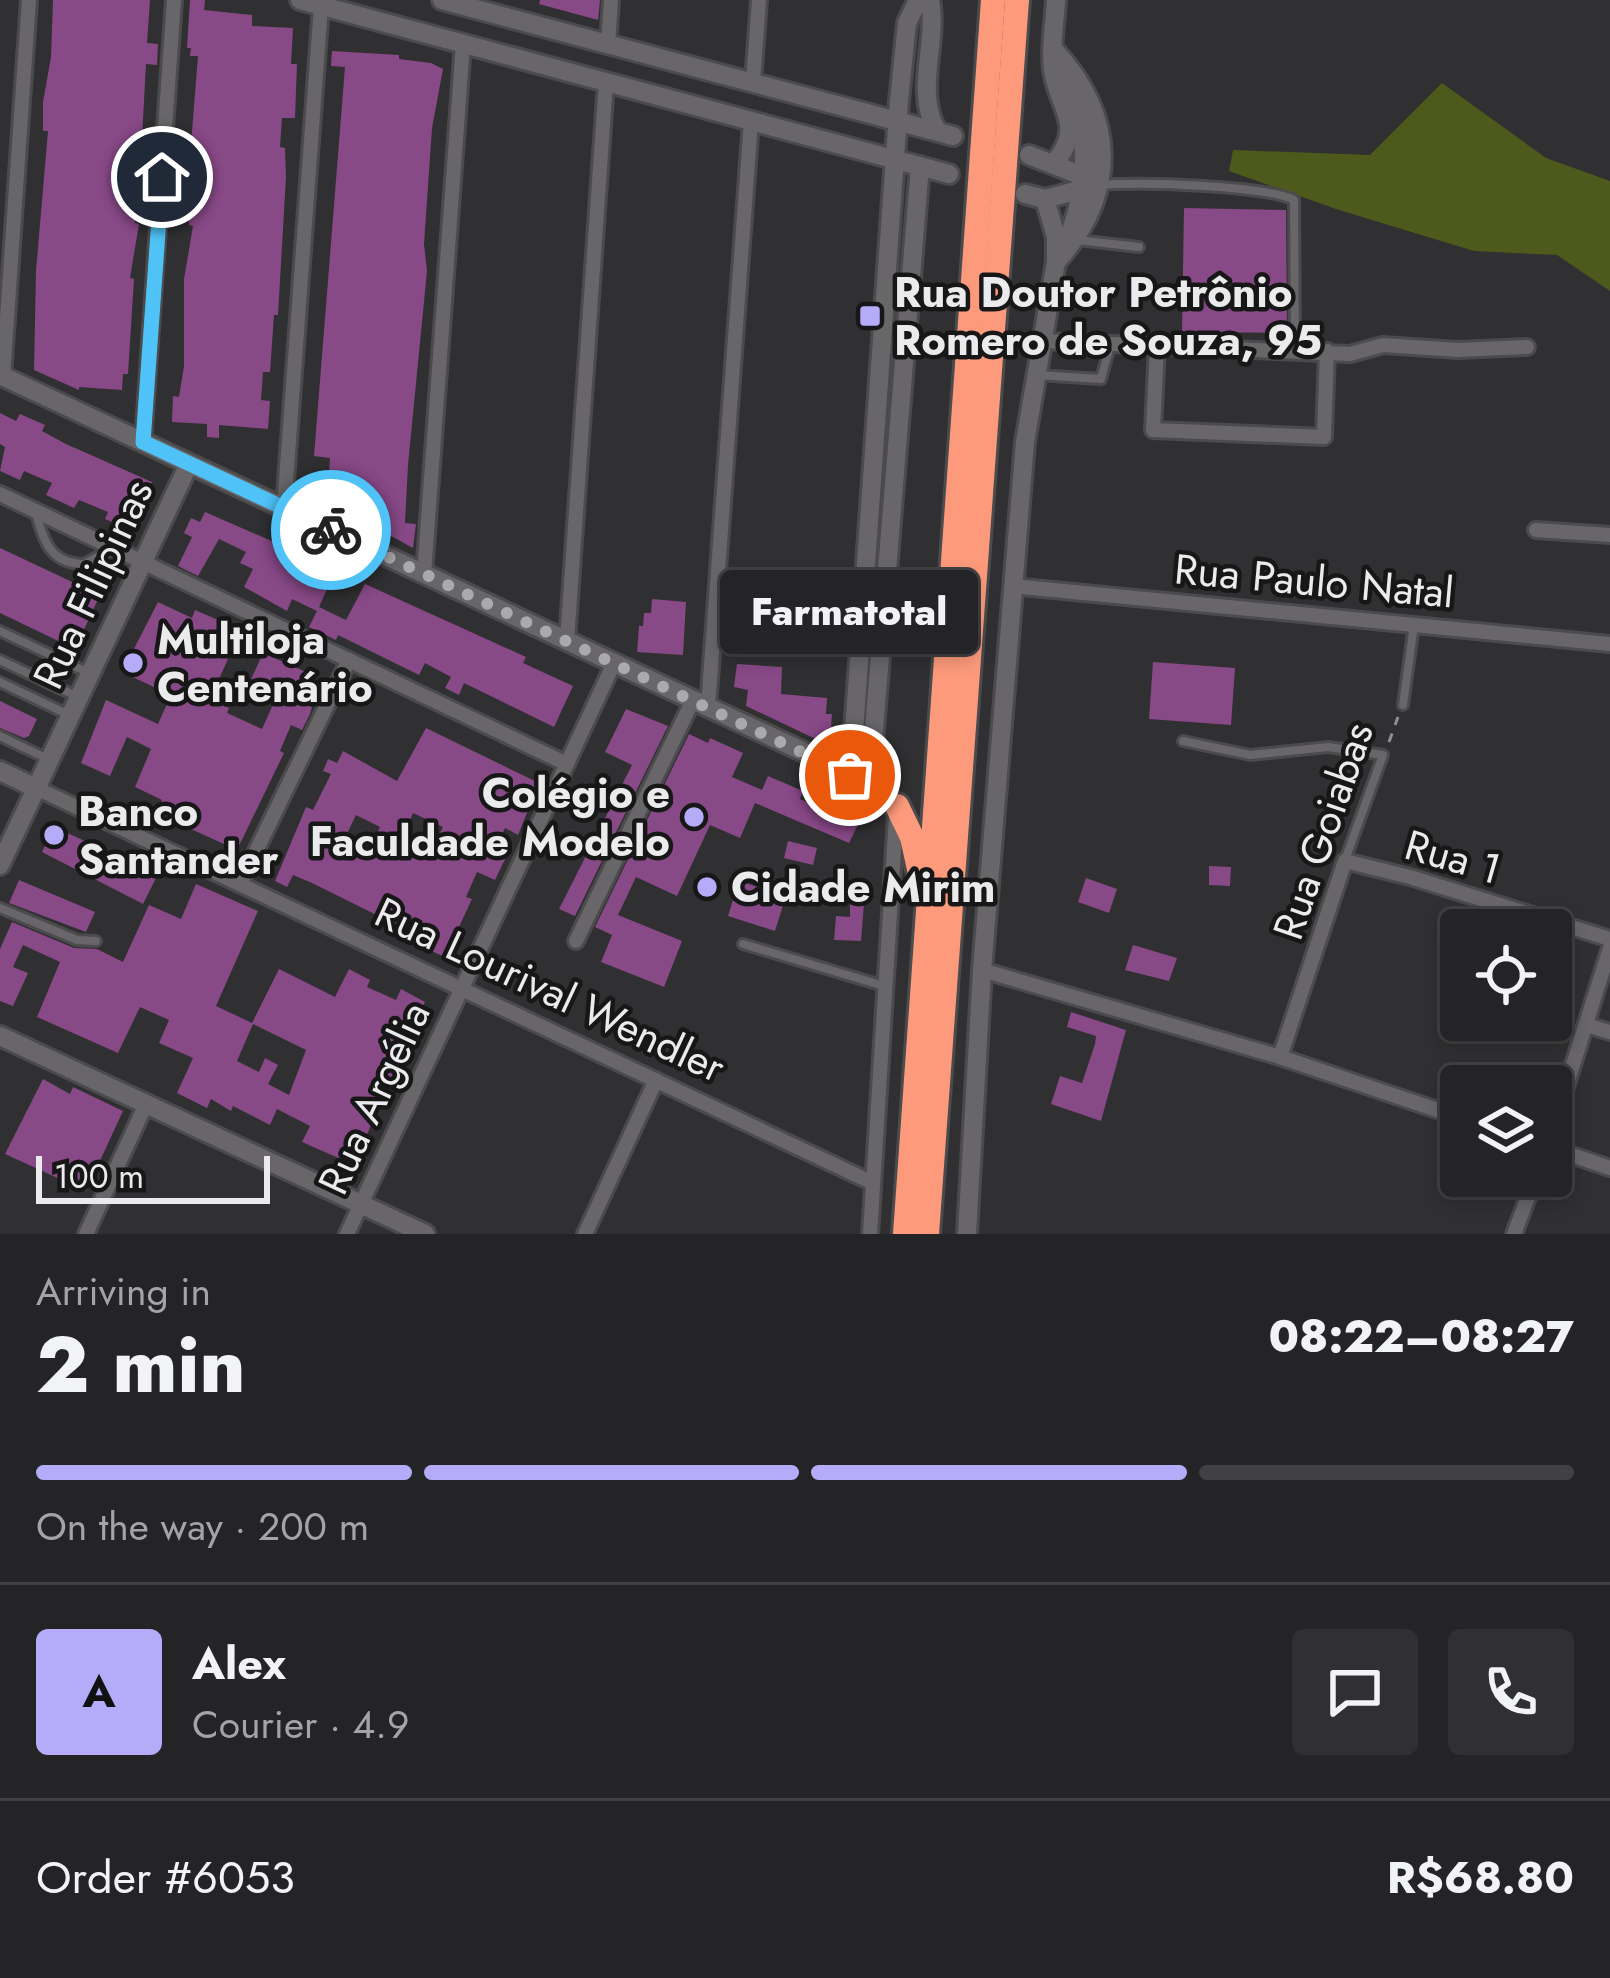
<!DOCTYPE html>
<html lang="en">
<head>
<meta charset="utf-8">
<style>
  :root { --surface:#242325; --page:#302f32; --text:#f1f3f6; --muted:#a3a4a7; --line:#414042; --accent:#b4acf9 }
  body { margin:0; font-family:Jost,sans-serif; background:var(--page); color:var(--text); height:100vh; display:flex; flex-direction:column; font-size:45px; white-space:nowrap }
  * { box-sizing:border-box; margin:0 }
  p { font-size:39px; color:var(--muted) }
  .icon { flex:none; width:66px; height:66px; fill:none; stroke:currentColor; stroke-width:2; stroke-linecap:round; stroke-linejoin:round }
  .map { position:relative; height:1234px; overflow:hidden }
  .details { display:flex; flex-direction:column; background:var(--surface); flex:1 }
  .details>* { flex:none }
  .controls { position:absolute; left:1440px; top:909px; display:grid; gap:24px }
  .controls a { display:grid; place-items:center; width:132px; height:132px; border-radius:12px; background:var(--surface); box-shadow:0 6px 18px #0003,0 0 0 3px var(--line); font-size:60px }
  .scale { position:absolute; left:36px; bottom:30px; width:234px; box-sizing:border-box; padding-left:12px; border:6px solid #ebeaec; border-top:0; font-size:33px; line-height:42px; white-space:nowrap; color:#ebeaec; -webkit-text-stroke:9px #181718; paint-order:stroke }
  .pin { position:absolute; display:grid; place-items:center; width:102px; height:102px; color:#fff; margin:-51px; border:6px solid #fff; border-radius:50%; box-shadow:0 3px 12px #0007 }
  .courier { position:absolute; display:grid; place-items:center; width:120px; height:120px; margin:-60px; border:9px solid #4fc3f7; border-radius:50%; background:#fff; color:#222; box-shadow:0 3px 15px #0007 }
  .bubble { position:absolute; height:84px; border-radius:12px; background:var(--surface); box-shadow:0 6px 18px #0003,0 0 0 3px var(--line); font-size:39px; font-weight:800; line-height:84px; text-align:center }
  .summary em { font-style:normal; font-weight:800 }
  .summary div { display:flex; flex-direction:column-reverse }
  .summary { display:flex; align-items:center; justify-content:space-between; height:204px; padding:0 36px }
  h1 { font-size:78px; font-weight:800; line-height:90px }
  .bar { display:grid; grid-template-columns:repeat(4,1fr); gap:18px 12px; align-content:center; height:144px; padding:0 36px }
  .bar i { height:15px; border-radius:9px; background:var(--line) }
  .bar .selected { background:var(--accent) }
  .bar p { grid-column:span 4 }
  .line { display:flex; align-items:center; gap:30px; padding:0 36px; border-top:3px solid var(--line) }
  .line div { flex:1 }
  .round { display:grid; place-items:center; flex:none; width:126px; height:126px; border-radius:12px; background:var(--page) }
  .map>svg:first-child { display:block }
  .green { fill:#4e5a1b }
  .building { fill:#884987; fill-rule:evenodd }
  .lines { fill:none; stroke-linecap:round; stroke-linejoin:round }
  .lane-casing { stroke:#4b4a4c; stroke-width:14 }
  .street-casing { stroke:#4b4a4c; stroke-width:20 }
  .secondary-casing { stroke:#4b4a4c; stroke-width:24 }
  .highway-casing { stroke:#4b4a4c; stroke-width:30 }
  .path { stroke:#8f8e90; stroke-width:3; stroke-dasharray:9 9; stroke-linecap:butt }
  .lane { stroke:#686669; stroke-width:8 }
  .street { stroke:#686669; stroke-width:14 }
  .secondary { stroke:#686669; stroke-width:18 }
  .highway { stroke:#fd9a7b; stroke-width:24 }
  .done { stroke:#aaa9ab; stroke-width:12; stroke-dasharray:0 21.6 }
  .route { stroke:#4fc3f7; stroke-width:15 }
  .poi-dot { fill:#b4acf9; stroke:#181718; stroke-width:4.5 }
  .labels { text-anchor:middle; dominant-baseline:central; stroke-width:9; stroke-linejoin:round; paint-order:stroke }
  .poi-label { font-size:42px; font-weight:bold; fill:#ebeaec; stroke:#181718; text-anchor:start }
  .street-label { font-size:42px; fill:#ebeaec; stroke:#181718 }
</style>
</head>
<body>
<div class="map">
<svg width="1610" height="1234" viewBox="0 0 1610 1234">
  <rect width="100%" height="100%" fill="#302f31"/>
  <path class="green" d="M1442,83l104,75 64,23v110l-53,-36 -83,-4 -138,-42 -107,-38 4,-21 137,5z"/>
  <g class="building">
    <path d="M53,0h97l-3,43 11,1 -1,21 -11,-1 -4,74h-8l-1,28h6l-4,57 4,1 -9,54 4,1 -6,95h-5l-1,16 -43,-3v3l-45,-20 2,-99 12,-140h-5v-29l8,-45z"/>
    <path d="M190,0h15l-1,10 48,5v11l41,2 -2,36h6l-2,54h-13l-2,29 5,1 1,29 -8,138h-4l-4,57h-7l-2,28 9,1 -2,28 -49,-4v13l-12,-1v-13l-35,-2 1,-26 6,1 5,-31v-87l9,-53 -4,-1v-56l9,-113h-8l1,-8h-4z"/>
    <path d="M540,0h60l-2,20 -59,-16z"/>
    <path d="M332,51l67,4v4l32,4 12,6 -11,59 -8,116 3,27 -19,194 -3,58 11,1 -3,24 -53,-29 2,-24 -34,-2 2,-35 -16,-2 31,-389 -14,-1z"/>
    <path d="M1184,208l102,2 1,123 -105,-1z"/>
    <path d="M0,413l16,8 4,-7 25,11 -3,6 24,13 86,38 -21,48 -26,-11 3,-7 -29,-12 -5,8 -28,-13 6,-12 -28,-12 -4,9 -20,-9 5,-24 -5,-3z"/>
    <path d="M205,512l131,57 -17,38 27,13 19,-36 161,73 -3,6 50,23 -19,41 -90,-44 -5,12 -14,-7 6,-11 -26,-14 -6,12 -81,-40 -2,5 -27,-13 8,-16 -25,-12 -5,12 -43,-24 9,-18 -13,-6 6,-11 -27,-13 -21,37 -20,-10 14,-29 -8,-4 7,-15 9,4z"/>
    <path d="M0,548l100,47 -25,54 -75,-36z"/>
    <path d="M652,599l34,3 -3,53 -46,-3 2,-26h4l1,-13h7z"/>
    <path d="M158,602l34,16 3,-8 46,20 -31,69 19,9 -2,5 35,16 14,-31 -28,-12 15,-33 52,23 -11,27 8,4 -2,7 -8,16 -11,-5 -11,26 4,2 -47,97 -81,-37 6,-13 -27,-13 16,-38 -24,-12 -17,39 -29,-13 25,-63 52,24 13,-29 -49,-23z"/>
    <path d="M1153,662l82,6 -4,57 -82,-6z"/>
    <path d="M737,664l45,3 -1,27 46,4 -1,16h6l-1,13h3l-1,15 -9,1 -78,-37 2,-16 -14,-3z"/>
    <path d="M0,701l37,18 -8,17 -5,2 -24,-10z"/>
    <path d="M626,709l42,17 -93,190 -16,-7 73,-144 -27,-13z"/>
    <path d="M426,728l113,55 -21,52 -13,-7 -11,24 12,5 -11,23 -18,-8 -11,25 6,2 -27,58 -23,-10 3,-8 -113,-56 -19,-8 -6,12 -12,-6 31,-74 7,3 18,-36 -8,-3 5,-12 9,4 6,-12 54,30zM413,813l30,14 -12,25 -28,-14zM356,815l24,12 -12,25 -24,-12z"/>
    <path d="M689,734l19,9 2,-5 33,15 -11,24 30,13 6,-14 35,15 -3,8 21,9 9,-17 36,17 -17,35 -94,-40 -15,35 -30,-13 -33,71 -41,-19 -18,38 64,26 -18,46 -63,-25 11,-27 -17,-8z"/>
    <path d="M54,827l104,47 -15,30 -101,-52z"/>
    <path d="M788,841l29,7 -4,17 -29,-7z"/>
    <path d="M1209,866l22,1 -1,19 -21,-1z"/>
    <path d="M1086,878l31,11 -8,24 -31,-11z"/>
    <path d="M19,880l76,32 -9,20 -77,-29z"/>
    <path d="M739,881l47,15 -11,35 -47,-15z"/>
    <path d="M196,884l62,27 -42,95 36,17 27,-54 56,28 14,-28 21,11 -3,7 29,13 5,-11 24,13 -13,25 9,4 -6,14 -8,-4 -53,124 -52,-23 8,-16 -33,-17 -7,16 -37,-19 -2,5 -20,-12 -4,9 -30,-15 16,-35 -34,-15 10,-23 -29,-13 -22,46 -81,-36 23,-55 -37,-17 -10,22 15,6 -15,33 -13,-5v-52l12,-27 62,26 23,1 26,13 26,-57 32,14zM253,1024l53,26 -17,45 -21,-11 10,-19 -13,-7 -6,14 -22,-11z"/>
    <path d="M850,904h14l-3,37 -27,-1 2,-24 14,1z"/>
    <path d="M1133,945l44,13 -8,23 -44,-11z"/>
    <path d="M1071,1012l55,18 -25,91 -50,-17 9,-28 22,7 13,-39 1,-8 -29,-9z"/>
    <path d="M43,1079l27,15 3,-7 50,24 -37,80 -81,-37z"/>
  </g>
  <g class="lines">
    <defs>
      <g id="lane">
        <path d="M1101,185c33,-4 167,1 193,15l1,150"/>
        <path d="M1077,240l62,7"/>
        <path d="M1037,375l64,4 9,-33"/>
        <path d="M36,513c7,28 15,51 48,51l28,-15"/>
        <path d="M0,631l89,42"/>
        <path d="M0,660l78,37"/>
        <path d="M0,682l69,33"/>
        <path d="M1403,705l11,-80"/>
        <path d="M0,736l48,23"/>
        <path d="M1183,741l67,14 78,-8 55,8 -38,105"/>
        <path d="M0,908l77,32 19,1"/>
        <path d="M743,944l141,42"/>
      </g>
      <g id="street">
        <path d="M608,44l3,-44"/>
        <path d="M753,82l6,-82"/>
        <path d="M1040,341l310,13 33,-9 75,5 69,-3"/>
        <path d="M1157,346l-4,84 171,7 3,-86"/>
        <path d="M3,376l26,-376"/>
        <path d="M143,442l31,-442"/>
        <path d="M0,494l567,270"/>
        <path d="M284,508l37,-502"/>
        <path d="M1536,530l74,5"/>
        <path d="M424,574l39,-530"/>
        <path d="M1012,586l598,58"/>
        <path d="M567,641l39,-559"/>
        <path d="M708,707l43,-586"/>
        <path d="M36,788l837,395"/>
        <path d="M240,884l109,-224"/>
        <path d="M576,941l117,-241"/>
        <path d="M982,970l298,87 181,61"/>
        <path d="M1586,1025l24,7"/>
        <path d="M1280,1057l65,-196 65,16 200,62"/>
        <path d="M1551,1134l59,-186"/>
        <path d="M1551,1148l59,20"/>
        <path d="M86,1234l60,-130"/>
        <path d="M347,1234l267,-571"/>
        <path d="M585,1234l71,-154"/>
        <path d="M870,1234l26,-417"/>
        <path d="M1514,1234l22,-58"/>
      </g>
      <g id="secondary">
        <path d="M300,0l649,174"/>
        <path d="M442,0l511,136"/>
        <path d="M930,0c8,44 -16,91 7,131"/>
        <path d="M1053,49c64,68 65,144 3,213"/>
        <path d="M1070,80c19,53 19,101 0,154"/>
        <path d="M1029,155l56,22"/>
        <path d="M1055,162c31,-37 3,-54 -2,-92 -3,-22 2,-48 3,-70"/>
        <path d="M1025,194l20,5 38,-10"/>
        <path d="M0,375l851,399 46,32"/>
        <path d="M0,771l36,17"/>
        <path d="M851,774l48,-673 8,-78 11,-23"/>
        <path d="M851,774l17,-16 5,-16 47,-576"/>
        <path d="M0,865l189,-401"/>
        <path d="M0,1036l425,198"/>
        <path d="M967,1234l15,-264 43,-528 31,-180v-25l-11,-38"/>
      </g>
      <g id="highway">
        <path d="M897,806l15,31 10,46"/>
        <path d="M905,1234l88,-1234"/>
        <path d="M927,1234l90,-1234"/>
      </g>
    </defs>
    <use href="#lane" class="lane-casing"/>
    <use href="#street" class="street-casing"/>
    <use href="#secondary" class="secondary-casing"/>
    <use href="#highway" class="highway-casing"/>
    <path class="path" d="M1389,742l9,-25"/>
    <use href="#lane" class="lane"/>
    <use href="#street" class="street"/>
    <use href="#secondary" class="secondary"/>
    <use href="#highway" class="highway"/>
  </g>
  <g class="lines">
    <path class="done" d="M331,530l519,245"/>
    <path class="route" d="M162,177l-19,265 188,88"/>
  </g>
  <g class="poi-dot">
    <rect x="858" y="304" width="24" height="24" rx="6"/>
    <circle cx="133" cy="663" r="12"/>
    <circle cx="694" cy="817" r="12"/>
    <circle cx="54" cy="835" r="12"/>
    <circle cx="707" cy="887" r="12"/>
  </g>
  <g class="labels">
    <g class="poi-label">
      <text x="894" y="292">Rua Doutor Petrônio<tspan x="894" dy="48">Romero de Souza, 95</tspan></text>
      <text x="157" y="639">Multiloja<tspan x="157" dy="48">Centenário</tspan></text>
      <text x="670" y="793" text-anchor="end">Colégio e<tspan x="670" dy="48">Faculdade Modelo</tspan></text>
      <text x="78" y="811">Banco<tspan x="78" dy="48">Santander</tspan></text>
      <text x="731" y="887">Cidade Mirim</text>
    </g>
    <g class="street-label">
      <text transform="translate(1314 581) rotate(5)">Rua Paulo Natal</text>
      <text transform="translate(93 584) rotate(-65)">Rua Filipinas</text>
      <text transform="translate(1323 831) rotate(-71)">Rua Goiabas</text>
      <text transform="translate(1453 857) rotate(16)">Rua 1</text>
      <text transform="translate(550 990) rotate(25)">Rua Lourival Wendler</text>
      <text transform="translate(374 1098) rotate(-65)">Rua Argélia</text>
    </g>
  </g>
</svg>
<div class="controls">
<a><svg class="icon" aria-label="locate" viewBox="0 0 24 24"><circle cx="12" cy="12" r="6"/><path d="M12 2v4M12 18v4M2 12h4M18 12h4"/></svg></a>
<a><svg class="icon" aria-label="layers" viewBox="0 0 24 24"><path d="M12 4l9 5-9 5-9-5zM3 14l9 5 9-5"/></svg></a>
</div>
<div class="scale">100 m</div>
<div class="pin" style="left:850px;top:775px;background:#ea580c"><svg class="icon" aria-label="bag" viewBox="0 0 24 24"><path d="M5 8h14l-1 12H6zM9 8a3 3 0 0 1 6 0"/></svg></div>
<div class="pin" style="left:162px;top:177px;background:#1f2937"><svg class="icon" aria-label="home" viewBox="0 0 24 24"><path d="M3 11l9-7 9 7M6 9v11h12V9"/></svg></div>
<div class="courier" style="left:331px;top:530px"><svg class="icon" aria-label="bike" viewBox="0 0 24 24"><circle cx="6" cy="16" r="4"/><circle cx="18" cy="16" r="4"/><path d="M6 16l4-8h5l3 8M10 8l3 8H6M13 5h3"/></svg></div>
<div class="bubble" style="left:720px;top:570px;width:258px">Farmatotal</div>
</div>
<section class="details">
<div class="summary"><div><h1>2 min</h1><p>Arriving in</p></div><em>08:22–08:27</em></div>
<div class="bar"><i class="selected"></i><i class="selected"></i><i class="selected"></i><i></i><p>On the way · 200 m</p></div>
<div class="line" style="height:216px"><b class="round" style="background:var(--accent);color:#111">A</b><div><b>Alex</b><p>Courier · 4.9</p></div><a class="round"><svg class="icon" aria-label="chat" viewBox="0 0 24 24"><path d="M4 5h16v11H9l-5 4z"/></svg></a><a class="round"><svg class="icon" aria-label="phone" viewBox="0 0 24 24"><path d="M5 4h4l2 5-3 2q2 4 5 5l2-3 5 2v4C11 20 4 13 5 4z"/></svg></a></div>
<div class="line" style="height:156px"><div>Order #6053</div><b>R$68.80</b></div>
</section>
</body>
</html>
